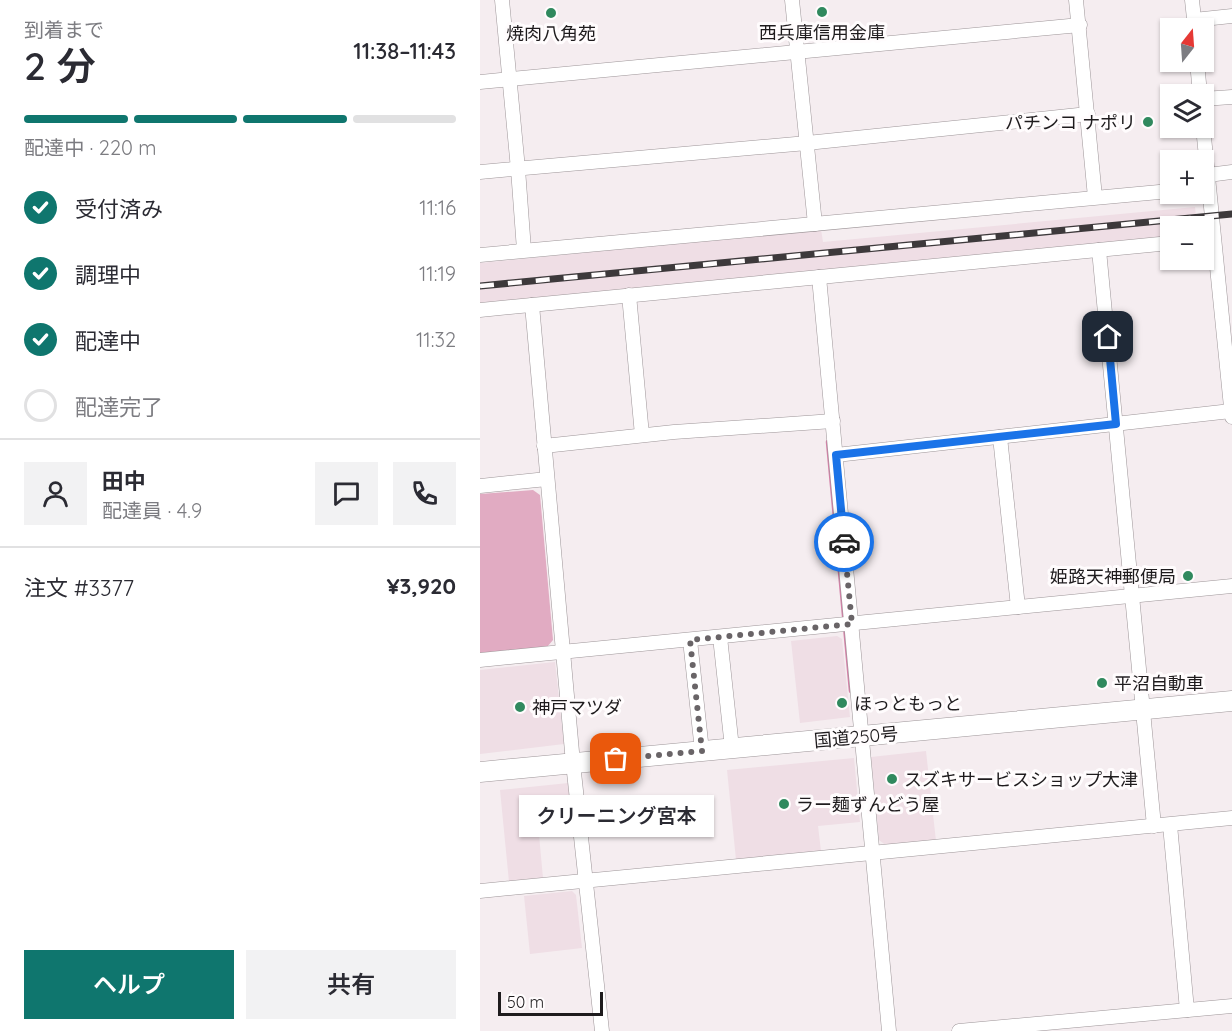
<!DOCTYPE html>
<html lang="ja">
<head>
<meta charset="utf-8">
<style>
  :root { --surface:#fff; --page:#f2f2f3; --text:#2b2b33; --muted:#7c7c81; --line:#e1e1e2; --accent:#0f766e }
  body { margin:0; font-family:Quicksand,"Noto Sans JP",sans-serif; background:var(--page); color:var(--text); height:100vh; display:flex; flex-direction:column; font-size:22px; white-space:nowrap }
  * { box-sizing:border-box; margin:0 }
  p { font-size:20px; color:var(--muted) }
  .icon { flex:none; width:33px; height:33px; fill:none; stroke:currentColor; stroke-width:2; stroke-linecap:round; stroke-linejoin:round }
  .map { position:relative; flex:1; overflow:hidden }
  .sheet { display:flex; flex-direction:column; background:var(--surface); width:480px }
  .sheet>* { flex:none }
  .needle { width:39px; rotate:17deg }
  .controls { position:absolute; left:680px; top:18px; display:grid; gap:12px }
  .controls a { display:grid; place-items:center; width:54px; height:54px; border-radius:0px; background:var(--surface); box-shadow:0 2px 4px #0004; font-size:30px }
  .scale { position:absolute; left:18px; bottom:15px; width:105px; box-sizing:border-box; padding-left:6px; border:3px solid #1e1b1d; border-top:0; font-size:16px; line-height:21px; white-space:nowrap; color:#1e1b1d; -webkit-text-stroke:4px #fffcfd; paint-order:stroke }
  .pin { position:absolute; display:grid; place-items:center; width:51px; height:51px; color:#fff; margin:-26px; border-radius:12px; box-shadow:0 3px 9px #0006 }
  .courier { position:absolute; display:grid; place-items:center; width:60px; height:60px; margin:-30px; border:4px solid #1a73e8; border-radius:50%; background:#fff; color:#222; box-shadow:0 2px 8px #0007 }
  .bubble { position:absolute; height:42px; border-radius:0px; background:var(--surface); box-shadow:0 2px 4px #0004; font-size:20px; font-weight:600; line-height:42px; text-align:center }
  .head em { font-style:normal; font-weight:600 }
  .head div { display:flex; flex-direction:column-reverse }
  .head { display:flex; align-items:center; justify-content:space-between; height:102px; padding:0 24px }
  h1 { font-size:39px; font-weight:600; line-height:45px }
  .bar { display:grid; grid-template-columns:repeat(4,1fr); gap:9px 6px; align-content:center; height:72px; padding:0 24px }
  .bar i { height:8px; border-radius:4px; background:var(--line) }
  .bar .on { background:var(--accent) }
  .bar p { grid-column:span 4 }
  .line { display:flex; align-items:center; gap:15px; padding:0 24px; border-top:2px solid var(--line) }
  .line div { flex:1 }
  .round { display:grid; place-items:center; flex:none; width:63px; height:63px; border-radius:0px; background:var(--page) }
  ol { padding:0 24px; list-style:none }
  li { display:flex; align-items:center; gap:18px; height:66px }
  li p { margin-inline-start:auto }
  li .icon { padding:6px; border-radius:50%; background:var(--accent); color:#fff; stroke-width:4 }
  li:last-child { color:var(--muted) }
  li i { width:33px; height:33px; border:3px solid var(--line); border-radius:50% }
  .button { display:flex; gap:12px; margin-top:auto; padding:12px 24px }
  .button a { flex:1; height:69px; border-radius:0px; background:var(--accent); color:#fff; font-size:24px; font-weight:600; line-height:69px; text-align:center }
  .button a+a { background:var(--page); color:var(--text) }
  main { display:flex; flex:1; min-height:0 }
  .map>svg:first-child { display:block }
  .built { fill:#efdee5 }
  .green { fill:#e1abc2 }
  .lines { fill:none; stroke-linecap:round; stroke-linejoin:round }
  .stream { stroke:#d380a7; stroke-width:4.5 }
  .minor-casing { stroke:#9d9598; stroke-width:15 }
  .highway-casing { stroke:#9d9598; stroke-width:21 }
  .minor { stroke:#fff; stroke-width:14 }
  .highway { stroke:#fff; stroke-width:20 }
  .rail-casing { stroke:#3d393b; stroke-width:7 }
  .rail { stroke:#fffcfd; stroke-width:4.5; stroke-dasharray:14; stroke-linecap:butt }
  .done { stroke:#696467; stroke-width:6; stroke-dasharray:0 10.8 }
  .route { stroke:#1a73e8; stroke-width:8 }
  .poi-dot { fill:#30895e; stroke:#fffcfd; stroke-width:2 }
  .labels { text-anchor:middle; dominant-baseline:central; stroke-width:6; stroke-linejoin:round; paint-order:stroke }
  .poi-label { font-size:18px; fill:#1e1b1d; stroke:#fffcfd; text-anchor:start }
  .street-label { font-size:18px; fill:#1e1b1d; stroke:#fffcfd }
</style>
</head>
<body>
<main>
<section class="sheet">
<div class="head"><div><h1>2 分</h1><p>到着まで</p></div><em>11:38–11:43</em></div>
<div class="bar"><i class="on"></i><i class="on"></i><i class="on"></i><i></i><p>配達中 · 220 m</p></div>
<ol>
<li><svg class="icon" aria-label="check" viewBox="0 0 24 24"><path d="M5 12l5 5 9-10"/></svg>受付済み<p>11:16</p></li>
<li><svg class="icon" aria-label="check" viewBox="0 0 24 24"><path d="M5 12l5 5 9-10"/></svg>調理中<p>11:19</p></li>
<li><svg class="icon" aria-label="check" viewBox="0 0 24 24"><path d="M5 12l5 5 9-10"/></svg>配達中<p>11:32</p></li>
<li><i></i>配達完了</li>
</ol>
<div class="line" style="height:108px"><a class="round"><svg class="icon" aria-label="person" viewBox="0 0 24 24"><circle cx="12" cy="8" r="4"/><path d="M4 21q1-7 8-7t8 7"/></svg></a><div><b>田中</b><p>配達員 · 4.9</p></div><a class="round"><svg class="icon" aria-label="chat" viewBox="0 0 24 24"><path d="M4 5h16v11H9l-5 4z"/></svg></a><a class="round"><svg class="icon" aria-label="phone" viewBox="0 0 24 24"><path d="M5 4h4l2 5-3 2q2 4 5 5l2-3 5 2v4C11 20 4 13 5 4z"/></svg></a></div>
<div class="line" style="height:78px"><div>注文 #3377</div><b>¥3,920</b></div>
<div class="button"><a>ヘルプ</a><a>共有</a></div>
</section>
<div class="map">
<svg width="752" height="1031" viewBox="0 0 752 1031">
  <rect width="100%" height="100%" fill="#f5edf0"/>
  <g class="built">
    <path d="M715,207l2,19h-27v14l-690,65v-42l341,-34 2,13z"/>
    <path d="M357,636l5,3 8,78 -50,6 -9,-82z"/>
    <path d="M75,662l9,82 -84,10v-84z"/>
    <path d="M446,751l10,90 -49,5 -8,-6 -8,-83z"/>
    <path d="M374,758l6,64 -42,4 3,25 -85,9 -9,-90z"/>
    <path d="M88,783l4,37 -34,4 5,54 -34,4 -9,-92z"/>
    <path d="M92,891l4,4 6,53 -52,6 -6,-58z"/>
  </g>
  <path class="green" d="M53,490l7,5 13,145 -6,7 -67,6v-159z"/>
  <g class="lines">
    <path class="stream" d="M348,442l23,249"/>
    <defs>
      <g id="minor">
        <path d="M22,0l16,169 6,81"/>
        <path d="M312,0l23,224"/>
        <path d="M596,0l19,197"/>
        <path d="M712,0l3,28"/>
        <path d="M714,20l38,-4"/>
        <path d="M717,62l3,32"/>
        <path d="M0,82l600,-57"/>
        <path d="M723,99l29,-2"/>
        <path d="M723,127l29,290"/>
        <path d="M0,172l327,-29 281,-29"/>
        <path d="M728,175l24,-3"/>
        <path d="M619,250l55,576"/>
        <path d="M0,255l690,-64"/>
        <path d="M339,277l70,754"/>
        <path d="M149,295l13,140"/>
        <path d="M52,305l41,458 29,268"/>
        <path d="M0,310l690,-67"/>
        <path d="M520,437l18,170"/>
        <path d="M64,446l130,-14 159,-11"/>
        <path d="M356,455l395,-44"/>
        <path d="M0,486l67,-7"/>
        <path d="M240,637l12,111"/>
        <path d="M210,640l12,111"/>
        <path d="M0,660l752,-74"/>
        <path d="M690,825l17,185"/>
        <path d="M0,891l752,-73"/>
        <path d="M479,1031l273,-25"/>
      </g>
      <path id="highway" d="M0,772l752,-71"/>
    </defs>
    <use href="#minor" class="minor-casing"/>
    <use href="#highway" class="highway-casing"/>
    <use href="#minor" class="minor"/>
    <use href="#highway" class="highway"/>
    <defs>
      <path id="rail" d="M0,286l752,-72"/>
    </defs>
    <use href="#rail" class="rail-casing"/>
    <use href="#rail" class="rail"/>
  </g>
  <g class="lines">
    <path class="done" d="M136,759l86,-8 -12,-111 162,-16 -8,-82"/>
    <path class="route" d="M364,542l-8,-87 280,-31 -8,-87"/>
  </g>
  <g class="poi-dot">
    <circle cx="342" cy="12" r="6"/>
    <circle cx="71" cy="13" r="6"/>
    <circle cx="668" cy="122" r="6"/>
    <circle cx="708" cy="576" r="6"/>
    <circle cx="622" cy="683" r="6"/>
    <circle cx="362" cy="703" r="6"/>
    <circle cx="40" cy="707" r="6"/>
    <circle cx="412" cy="779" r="6"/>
    <circle cx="304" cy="804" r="6"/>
  </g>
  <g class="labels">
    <g class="poi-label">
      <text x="342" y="32" text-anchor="middle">西兵庫信用金庫</text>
      <text x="71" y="33" text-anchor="middle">焼肉八角苑</text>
      <text x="656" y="122" text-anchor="end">パチンコ ナポリ</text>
      <text x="696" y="576" text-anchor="end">姫路天神郵便局</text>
      <text x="634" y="683">平沼自動車</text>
      <text x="374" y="703">ほっともっと</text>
      <text x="52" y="707">神戸マツダ</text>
      <text x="424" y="779">スズキサービスショップ大津</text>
      <text x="316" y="804">ラー麺ずんどう屋</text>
    </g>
    <g class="street-label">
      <text transform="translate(376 737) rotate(-5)">国道250号</text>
    </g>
  </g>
</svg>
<div class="controls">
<a><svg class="needle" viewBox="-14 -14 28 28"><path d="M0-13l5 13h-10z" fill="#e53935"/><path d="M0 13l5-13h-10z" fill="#7c7c81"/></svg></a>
<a><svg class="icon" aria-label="layers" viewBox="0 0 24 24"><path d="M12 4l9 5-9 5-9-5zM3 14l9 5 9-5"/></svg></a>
<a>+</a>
<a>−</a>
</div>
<div class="scale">50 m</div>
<div class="pin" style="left:136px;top:759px;background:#ea580c"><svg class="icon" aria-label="bag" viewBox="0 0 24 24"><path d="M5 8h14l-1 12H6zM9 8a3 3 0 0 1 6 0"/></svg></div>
<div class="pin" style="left:628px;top:337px;background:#1f2937"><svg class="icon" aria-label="home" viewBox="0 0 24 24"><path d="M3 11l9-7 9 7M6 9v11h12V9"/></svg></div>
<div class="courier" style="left:364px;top:542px"><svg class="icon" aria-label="car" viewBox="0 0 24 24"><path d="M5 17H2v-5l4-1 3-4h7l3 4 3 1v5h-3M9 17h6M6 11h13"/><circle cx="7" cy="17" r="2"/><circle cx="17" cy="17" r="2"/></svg></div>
<div class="bubble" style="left:39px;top:795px;width:195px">クリーニング宮本</div>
</div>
</main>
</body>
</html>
